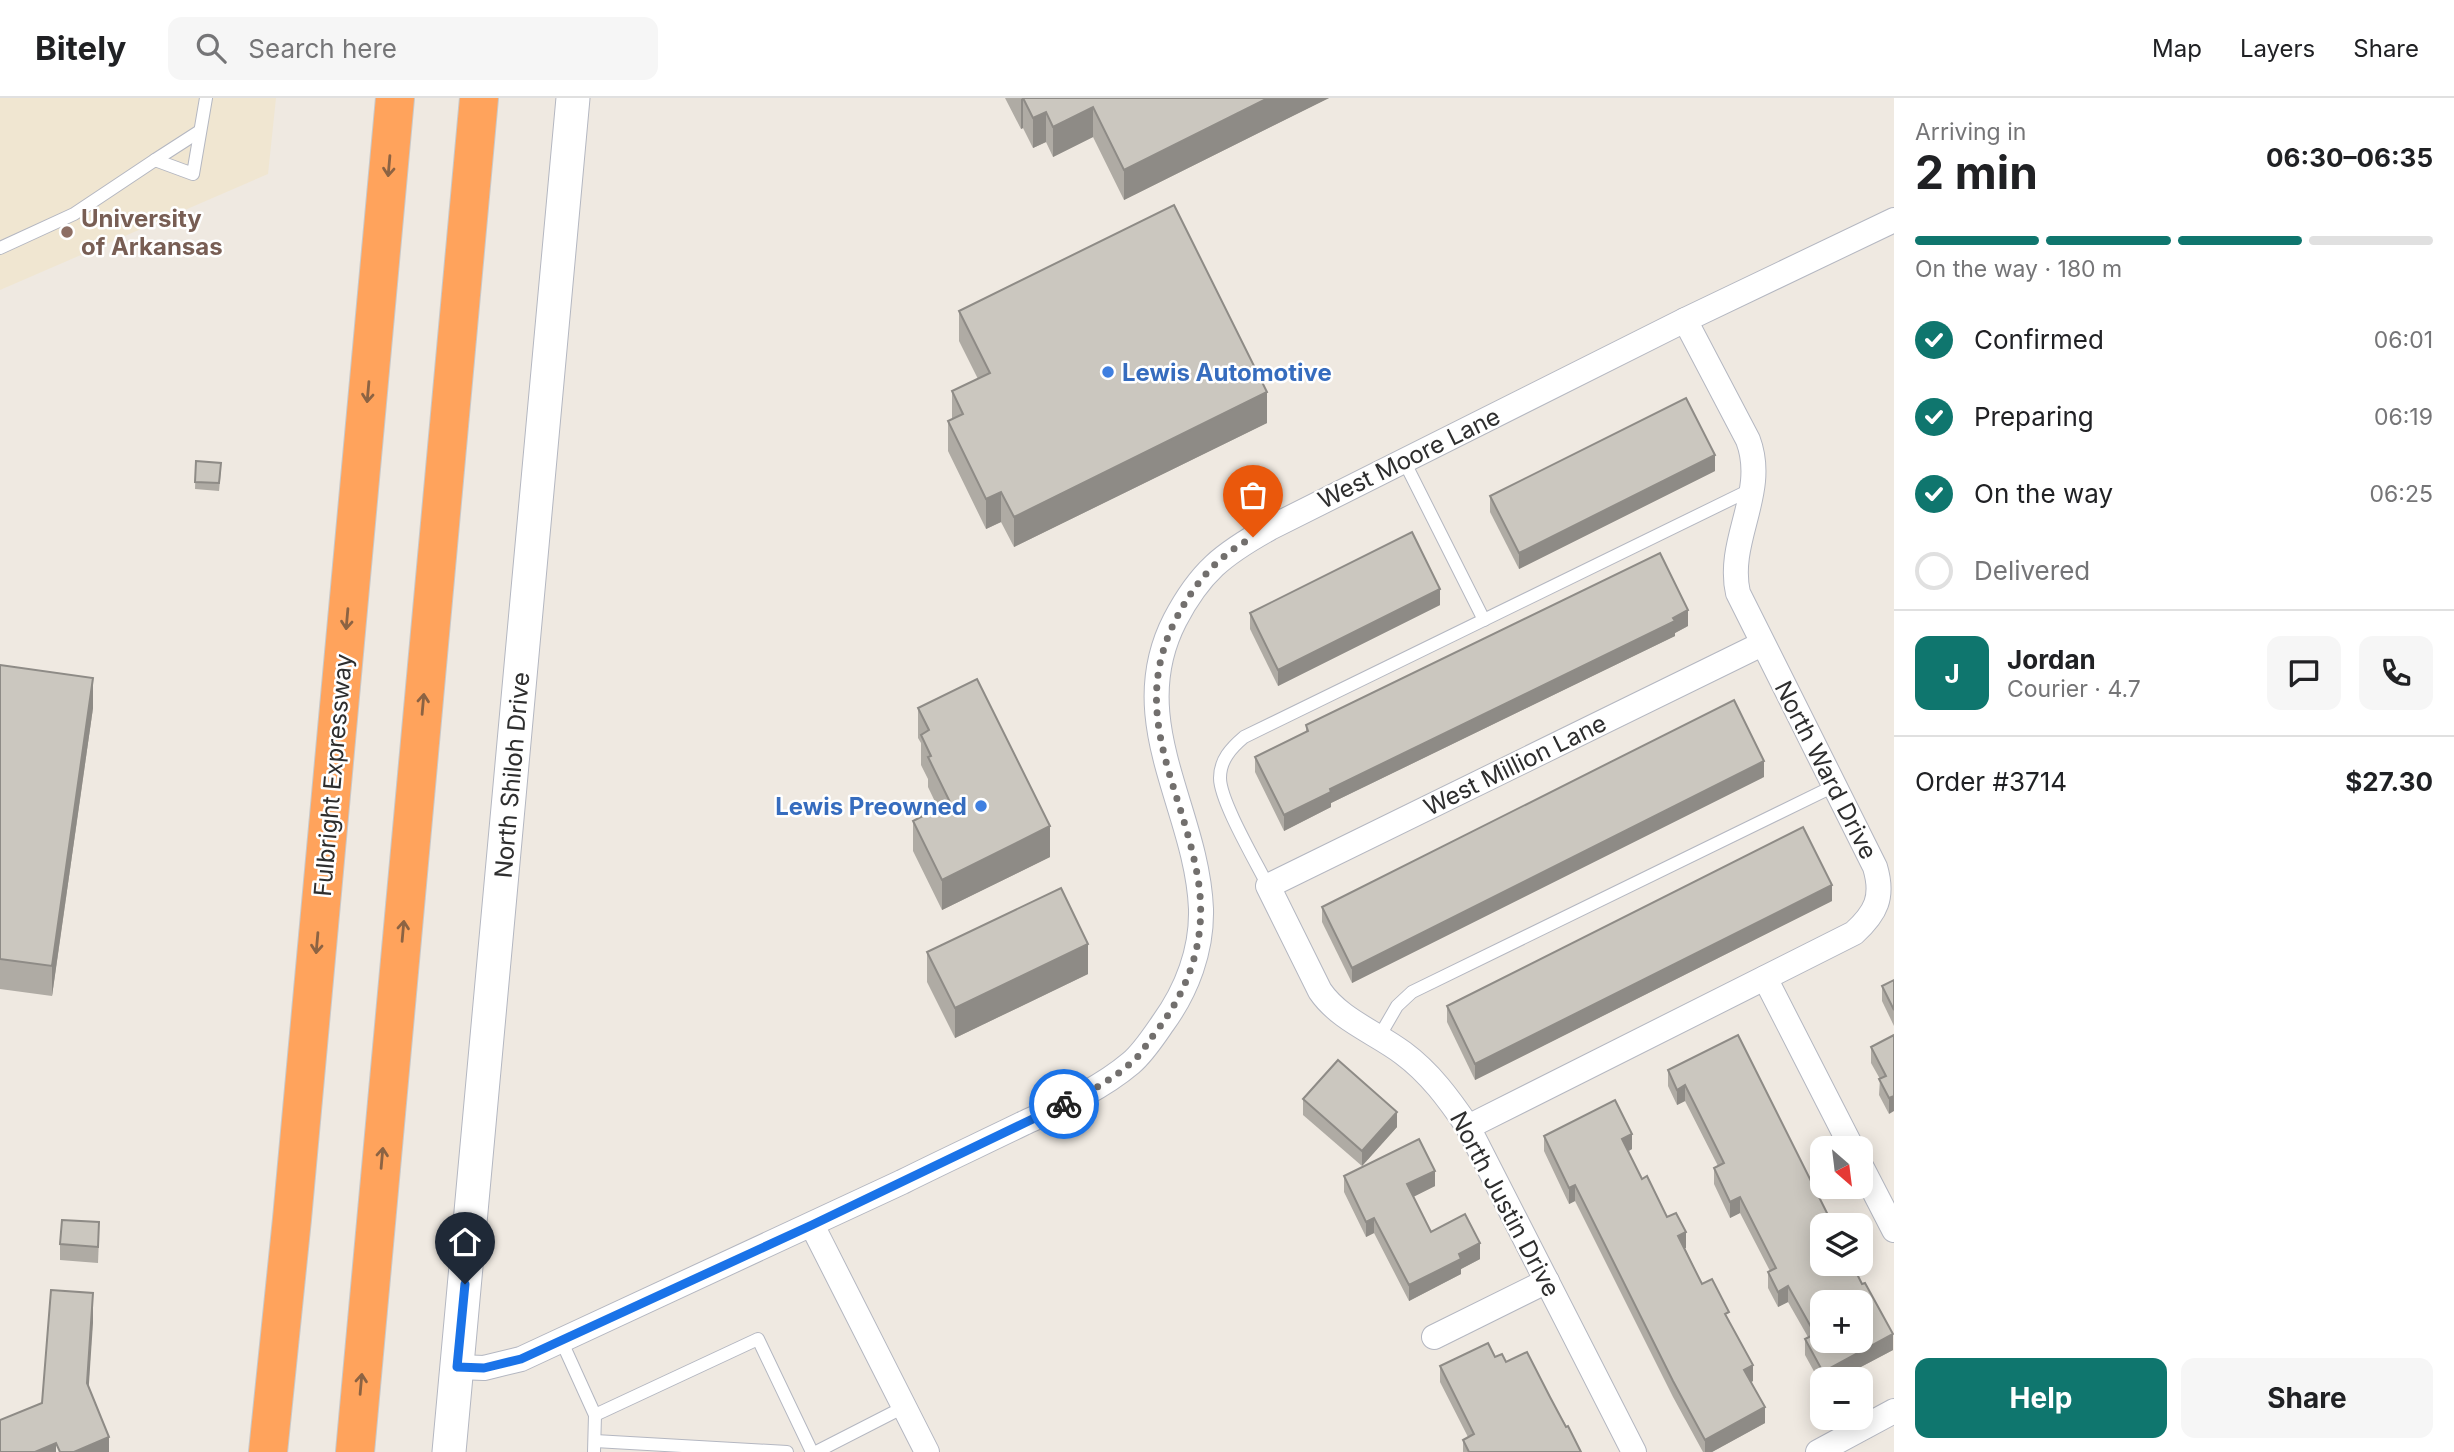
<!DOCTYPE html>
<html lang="en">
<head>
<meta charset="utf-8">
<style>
  :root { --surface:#fff; --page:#f6f6f6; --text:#202124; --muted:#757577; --line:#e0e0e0; --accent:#0f766e }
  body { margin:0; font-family:Inter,sans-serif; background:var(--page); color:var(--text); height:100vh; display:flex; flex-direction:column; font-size:26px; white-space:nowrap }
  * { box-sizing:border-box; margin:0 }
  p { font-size:23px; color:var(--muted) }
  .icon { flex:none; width:38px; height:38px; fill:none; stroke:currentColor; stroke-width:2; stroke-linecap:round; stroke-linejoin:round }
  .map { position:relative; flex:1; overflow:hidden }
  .side { display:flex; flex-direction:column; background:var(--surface); width:560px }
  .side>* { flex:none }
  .needle { width:46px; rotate:152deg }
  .controls { position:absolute; left:1810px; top:1038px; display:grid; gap:14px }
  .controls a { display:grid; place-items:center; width:63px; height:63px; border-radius:14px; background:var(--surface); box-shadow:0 4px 18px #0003; font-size:35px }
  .pin { position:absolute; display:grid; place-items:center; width:60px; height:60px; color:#fff; margin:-72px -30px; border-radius:50% 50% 50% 0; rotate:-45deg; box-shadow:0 0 7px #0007 }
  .pin .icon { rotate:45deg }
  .courier { position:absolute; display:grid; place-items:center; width:70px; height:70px; margin:-35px; border:5px solid #1a73e8; border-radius:50%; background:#fff; color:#222; box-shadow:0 2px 9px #0007 }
  .head em { font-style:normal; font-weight:700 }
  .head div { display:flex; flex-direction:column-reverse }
  .head { display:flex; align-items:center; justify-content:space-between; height:119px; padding:0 21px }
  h1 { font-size:46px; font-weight:700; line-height:52px }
  .bar { display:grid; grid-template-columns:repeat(4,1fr); gap:10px 7px; align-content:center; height:84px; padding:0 21px }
  .bar i { height:9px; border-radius:5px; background:var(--line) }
  .bar .active { background:var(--accent) }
  .bar p { grid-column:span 4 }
  .line { display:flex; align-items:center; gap:18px; padding:0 21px; border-top:2px solid var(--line) }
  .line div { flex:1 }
  .round { display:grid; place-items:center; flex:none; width:74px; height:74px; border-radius:14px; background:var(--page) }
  ol { padding:0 21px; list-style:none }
  li { display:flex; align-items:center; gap:21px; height:77px }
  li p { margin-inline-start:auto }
  li .icon { padding:7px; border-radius:50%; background:var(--accent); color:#fff; stroke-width:4 }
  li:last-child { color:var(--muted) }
  li i { width:38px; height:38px; border:4px solid var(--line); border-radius:50% }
  .primary-button { display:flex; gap:14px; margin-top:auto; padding:14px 21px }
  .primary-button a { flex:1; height:80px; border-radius:14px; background:var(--accent); color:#fff; font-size:28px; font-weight:700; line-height:80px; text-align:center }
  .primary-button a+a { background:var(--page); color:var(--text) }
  header { display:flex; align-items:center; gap:42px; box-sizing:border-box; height:98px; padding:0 35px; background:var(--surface); border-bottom:2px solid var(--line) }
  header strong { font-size:33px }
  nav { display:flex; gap:38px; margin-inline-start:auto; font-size:24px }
  .search { width:490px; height:63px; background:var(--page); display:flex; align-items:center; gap:18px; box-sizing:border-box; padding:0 24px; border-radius:14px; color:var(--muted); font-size:26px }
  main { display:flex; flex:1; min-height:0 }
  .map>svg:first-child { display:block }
  .education { fill:#f0e6d1 }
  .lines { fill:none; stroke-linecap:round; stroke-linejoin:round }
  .lane-casing { stroke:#b4b7c1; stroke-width:14 }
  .street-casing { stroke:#b4b7c1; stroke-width:26 }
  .secondary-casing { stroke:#b4b7c1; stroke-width:35 }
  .highway-casing { stroke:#c9c9c9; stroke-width:40 }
  .lane { stroke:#fff; stroke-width:12 }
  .street { stroke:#fff; stroke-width:24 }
  .secondary { stroke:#fff; stroke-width:33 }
  .highway { stroke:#ffa35c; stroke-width:38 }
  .wall { fill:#afaba4 }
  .shaded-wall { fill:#8e8b86 }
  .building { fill:#cbc7bf; stroke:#8e8b86; stroke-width:2; fill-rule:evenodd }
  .oneway { stroke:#8c6343 }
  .done { stroke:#726f6d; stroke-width:7; stroke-dasharray:0 12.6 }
  .route { stroke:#1a73e8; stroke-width:9 }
  .education-dot { fill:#8d6e63; stroke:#fff; stroke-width:2.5 }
  .shop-dot { fill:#3f7fe0; stroke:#fff; stroke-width:2.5 }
  .labels { text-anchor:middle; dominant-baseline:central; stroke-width:5; stroke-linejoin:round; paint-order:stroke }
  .education-label { font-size:24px; font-weight:bold; fill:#785e54; stroke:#fff; text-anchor:start }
  .shop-label { font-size:24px; font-weight:bold; fill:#366cbe; stroke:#fff; text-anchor:start }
  .street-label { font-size:24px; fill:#2e2e2e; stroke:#fff }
</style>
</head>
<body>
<header>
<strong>Bitely</strong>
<div class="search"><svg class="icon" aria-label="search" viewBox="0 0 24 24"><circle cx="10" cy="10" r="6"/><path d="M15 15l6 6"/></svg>Search here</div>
<nav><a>Map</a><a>Layers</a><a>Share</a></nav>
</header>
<main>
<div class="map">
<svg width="1894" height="1354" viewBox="0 0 1894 1354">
  <rect width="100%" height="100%" fill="#efe9e1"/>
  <path class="education" d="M0,0h276l-8,76 -268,116z"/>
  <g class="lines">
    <defs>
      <g id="lane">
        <path d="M155,62l45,-29"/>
        <path d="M0,150l74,-34 81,-54 38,14 13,-76"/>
        <path d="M1404,363l80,159"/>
        <path d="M1268,788c-12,-24 -48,-85 -48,-108 0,-18 11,-30 24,-41l508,-248"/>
        <path d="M1379,939l18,-31 15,-14 422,-206"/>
        <path d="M561,1242l34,75 -1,37"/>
        <path d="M595,1317l163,-76 54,113"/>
        <path d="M595,1343l192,11"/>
        <path d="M816,1354l88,-45"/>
      </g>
      <g id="street">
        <path d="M1765,880l87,170"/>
        <path d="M1468,1029l386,-194c22,-20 30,-36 21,-66l-137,-274c-12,-53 30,-100 10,-153l-63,-120"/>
        <path d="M1860,1066l34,66"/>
        <path d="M812,1127l115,227"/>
        <path d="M1434,1239l113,-56"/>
        <path d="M458,1269l26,1 37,-9c127,-58 254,-117 381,-177 40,-20 81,-39 122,-59 37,-17 75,-33 107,-60 12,-10 23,-27 32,-40 24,-33 39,-73 38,-114 -4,-101 -78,-188 -26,-289 25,-48 48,-66 95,-92l415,-208 209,-100"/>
        <path d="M1634,1354l-166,-325c-19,-28 -38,-54 -65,-74 -28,-21 -63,-33 -83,-62l-52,-105 494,-242"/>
        <path d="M1818,1354l76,-41"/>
      </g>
      <path id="secondary" d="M449,1354l124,-1354"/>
      <g id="highway">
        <path d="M268,1354l24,-233 103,-1121"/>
        <path d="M355,1354l124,-1354"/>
      </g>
    </defs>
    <use href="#lane" class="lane-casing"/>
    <use href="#street" class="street-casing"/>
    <use href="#secondary" class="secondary-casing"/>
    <use href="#highway" class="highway-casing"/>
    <use href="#lane" class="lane"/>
    <use href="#street" class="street"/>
    <use href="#secondary" class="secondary"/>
    <use href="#highway" class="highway"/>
  </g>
  <g class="wall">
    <path d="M1005,0h324l-205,102 -31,-63 -40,20 -7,-15 -13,6 -10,-20 -2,1z"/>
    <path d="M959,213l308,112 -253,124 -13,-25 -15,7 -38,-78v-30l4,-2v-28l26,-12 -19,-38z"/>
    <path d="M196,363l25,9 -2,21 -24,-2z"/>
    <path d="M1715,373l-196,98 -29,-57v-16z"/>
    <path d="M1440,507l-162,81 -28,-57v-16z"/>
    <path d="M1688,528l-13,7v3l-344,167v4l-47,24 -29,-59v-15l51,-25v-7z"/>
    <path d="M0,567l93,43 -41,288 -52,-7z"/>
    <path d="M918,610l132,149 -108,53 -29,-59v-30l25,-13 -10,-21v-8l-7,-14v-22l-3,-5z"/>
    <path d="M1764,679l-412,206 -30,-61v-15z"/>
    <path d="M1832,803l-357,179 -28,-58v-16z"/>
    <path d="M927,854l161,22 -133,64 -28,-56z"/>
    <path d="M1894,882v46l-12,-25v-15z"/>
    <path d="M1738,937l155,315 -55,29h-16v7l-17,-31v-16l3,-2 -20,-35 -10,5 -10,-19v-16l2,-1 -30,-58 -10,5 -16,-34v-16l4,-2 -33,-65 -8,4 -9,-19v-16z"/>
    <path d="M1894,937l-5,79 -10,-19 1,-16 -9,-16v-16z"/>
    <path d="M1303,1001l94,28 -35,39 -59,-51z"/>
    <path d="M1544,1038l88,13 -4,2 14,28 44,69h-1l17,36 27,36 24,61 -2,1 14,41 -53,29h-9l-30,-55 -98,-196 -6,3 -25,-53z"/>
    <path d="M1344,1078l91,10 -22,11 18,35 49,27 -19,10v5l-52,27 -35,-68 -8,4 -22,-45z"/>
    <path d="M99,1140l-1,25 -38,-3v-16z"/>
    <path d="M1495,1259l11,5 44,35 31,55h-118v-12l5,-3 -28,-55v-16z"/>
  </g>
  <g class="shaded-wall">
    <path d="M1023,0v30l-2,1v-30z"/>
    <path d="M1268,0h61l-205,102v-30z"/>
    <path d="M1093,9v30l-40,20v-30z"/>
    <path d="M1046,14v30l-13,6v-30z"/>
    <path d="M1267,294v31l-253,124v-30z"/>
    <path d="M1715,357v16l-196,98v-16z"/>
    <path d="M1001,394v30l-15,7v-30z"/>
    <path d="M1440,491v16l-162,81v-16z"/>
    <path d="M1688,512v16l-13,7v3l-344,167v4l-47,24v-16l46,-26z"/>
    <path d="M93,580v30l-41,288v-30z"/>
    <path d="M1764,663v16l-412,206v-15z"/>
    <path d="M1050,728v31l-108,53v-30z"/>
    <path d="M1832,787v16l-357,179v-16z"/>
    <path d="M1088,846v30l-133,64v-30z"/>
    <path d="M1685,987v16l-8,4v-15z"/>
    <path d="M1894,998v15l-5,3v-16z"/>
    <path d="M1397,1014v15l-35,39v-15z"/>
    <path d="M1632,1036v15l-10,6v-16z"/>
    <path d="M1435,1073v15l-28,14v-16z"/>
    <path d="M1575,1087v16l-6,3v-16z"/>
    <path d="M1740,1099v16l-10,5v-16z"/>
    <path d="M1374,1120v15l-8,4v-15z"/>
    <path d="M1686,1134v16l-8,3v-15z"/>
    <path d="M1480,1145v16l-19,10v5l-52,27v-16l50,-31z"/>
    <path d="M1788,1188v16l-10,5v-15z"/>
    <path d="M93,1195v30l-6,90v-30z"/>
    <path d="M1893,1236v16l-55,29h-15v-7z"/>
    <path d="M1753,1267v16l-9,5v-16z"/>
    <path d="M1765,1309v16l-53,29h-7v-12z"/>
    <path d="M109,1339v15h-35z"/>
    <path d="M56,1345v9h-21z"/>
  </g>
  <g class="building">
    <path d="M1023,0h245l-144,72 -31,-63 -40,20 -7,-15 -13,6z"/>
    <path d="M1174,107l93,187 -253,125 -13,-25 -15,7 -38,-78 15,-7 -11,-23 38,-18 -31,-62z"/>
    <path d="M1686,300l29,57 -196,98 -29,-57z"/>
    <path d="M196,363l25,2 -2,20 -24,-1z"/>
    <path d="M1412,434l28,57 -162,81 -28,-57z"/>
    <path d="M1660,455l28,57 -15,8 2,3 -345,168 1,3 -47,23 -29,-58 53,-26 -2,-6z"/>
    <path d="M0,567l93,13 -41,288 -52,-7z"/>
    <path d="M977,581l73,147 -108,54 -29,-59 37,-19 -22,-45 3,-1 -10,-21 8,-5 -11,-22z"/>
    <path d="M1734,602l30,61 -412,207 -30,-61z"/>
    <path d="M1803,729l29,58 -357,179 -28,-58z"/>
    <path d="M1061,790l27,56 -133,64 -28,-56z"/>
    <path d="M1894,882v30l-12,-24z"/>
    <path d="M1738,937l95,190h-11v39h30l10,20 3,-1 28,51 -70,38 -18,-33 10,-5 -27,-48 -10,6 -10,-20 8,-4 -36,-71 -10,5 -16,-34 10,-5 -39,-78 -8,5 -9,-20zM1822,1204h38v38h-38z"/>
    <path d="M1894,937v61l-5,2 -10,-19 7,-3 -15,-29z"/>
    <path d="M1338,962l59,52 -35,39 -59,-52z"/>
    <path d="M1615,1002l17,34 -10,5 20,40 5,-3 20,41 9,-4 10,19 -8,4 24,48 10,-5 17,33 -4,2 28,51 -9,5 21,37 -60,33 -32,-59 -98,-196 -6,3 -25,-52z"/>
    <path d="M1419,1041l16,32 -28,13 24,48 34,-18 15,29 -21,11 2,5 -52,26 -35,-67 -8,4 -22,-46z"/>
    <path d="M62,1122l37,2 -1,25 -38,-3z"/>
    <path d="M51,1192l42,3 -6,90 22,54 -35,15h-14l-4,-9 -21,9h-35v-32l42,-17z"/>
    <path d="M1488,1245l7,14 7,-3 4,8 21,-10 23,45 16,30 2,-1 13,26h-112l-6,-12 11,-6 -34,-68z"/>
  </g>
  <defs><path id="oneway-shaft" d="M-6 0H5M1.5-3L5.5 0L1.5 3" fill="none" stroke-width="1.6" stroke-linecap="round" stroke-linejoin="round" transform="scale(1.75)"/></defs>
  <g class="oneway">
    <use href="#oneway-shaft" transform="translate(389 68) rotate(95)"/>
    <use href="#oneway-shaft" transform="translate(368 294) rotate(95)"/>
    <use href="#oneway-shaft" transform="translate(347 521) rotate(95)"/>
    <use href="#oneway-shaft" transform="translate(423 606) rotate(-85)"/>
    <use href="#oneway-shaft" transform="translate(403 833) rotate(-85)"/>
    <use href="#oneway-shaft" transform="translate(317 845) rotate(95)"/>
    <use href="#oneway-shaft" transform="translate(382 1060) rotate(-85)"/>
    <use href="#oneway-shaft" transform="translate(361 1286) rotate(-85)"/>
  </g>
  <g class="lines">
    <path class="done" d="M1064,1006c24,-11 48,-24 68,-42 8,-6 14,-17 20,-25 37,-46 56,-98 46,-158 -16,-95 -71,-166 -21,-262 19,-36 40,-60 76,-80"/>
    <path class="route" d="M465,1186l-8,83 27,1 37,-9 291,-134 252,-121"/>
  </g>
  <circle class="education-dot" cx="67" cy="134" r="7"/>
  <g class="shop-dot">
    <circle cx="1108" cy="274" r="7"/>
    <circle cx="981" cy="708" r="7"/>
  </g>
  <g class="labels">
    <g class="education-label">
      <text x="81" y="120">University<tspan x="81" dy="28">of Arkansas</tspan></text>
    </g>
    <g class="shop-label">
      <text x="1122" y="274">Lewis Automotive</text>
      <text x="967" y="708" text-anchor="end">Lewis Preowned</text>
    </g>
    <g class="street-label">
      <text transform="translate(1409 360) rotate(-26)">West Moore Lane</text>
      <text transform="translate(1515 667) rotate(-26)">West Million Lane</text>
      <text transform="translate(1826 672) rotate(63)">North Ward Drive</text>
      <text transform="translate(333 677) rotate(-85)">Fulbright Expressway</text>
      <text transform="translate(512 677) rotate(-85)">North Shiloh Drive</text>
      <text transform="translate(1505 1106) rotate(62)">North Justin Drive</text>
    </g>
  </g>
</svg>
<div class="controls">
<a><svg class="needle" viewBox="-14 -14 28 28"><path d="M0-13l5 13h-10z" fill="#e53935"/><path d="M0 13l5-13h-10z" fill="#757577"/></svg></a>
<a><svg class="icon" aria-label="layers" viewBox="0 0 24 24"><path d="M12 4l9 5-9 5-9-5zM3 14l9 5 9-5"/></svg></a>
<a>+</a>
<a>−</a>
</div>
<div class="pin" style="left:1253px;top:439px;background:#ea580c"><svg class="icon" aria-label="bag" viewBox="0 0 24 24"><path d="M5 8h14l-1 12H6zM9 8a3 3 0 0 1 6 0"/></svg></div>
<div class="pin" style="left:465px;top:1186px;background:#1f2937"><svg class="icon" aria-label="home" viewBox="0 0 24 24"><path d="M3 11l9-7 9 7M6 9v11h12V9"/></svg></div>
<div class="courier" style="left:1064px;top:1006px"><svg class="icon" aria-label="bike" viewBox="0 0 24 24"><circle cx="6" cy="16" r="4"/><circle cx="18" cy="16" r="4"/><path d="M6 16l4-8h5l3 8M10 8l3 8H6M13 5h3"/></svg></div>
</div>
<section class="side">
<div class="head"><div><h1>2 min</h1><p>Arriving in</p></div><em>06:30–06:35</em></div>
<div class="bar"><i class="active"></i><i class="active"></i><i class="active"></i><i></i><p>On the way · 180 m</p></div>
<ol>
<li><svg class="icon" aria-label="check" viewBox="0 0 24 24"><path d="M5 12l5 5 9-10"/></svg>Confirmed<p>06:01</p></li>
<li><svg class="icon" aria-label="check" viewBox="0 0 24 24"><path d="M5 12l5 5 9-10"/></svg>Preparing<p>06:19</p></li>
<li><svg class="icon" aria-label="check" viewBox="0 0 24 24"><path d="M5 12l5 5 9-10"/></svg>On the way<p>06:25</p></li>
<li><i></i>Delivered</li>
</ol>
<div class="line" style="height:126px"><b class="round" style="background:var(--accent);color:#fff">J</b><div><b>Jordan</b><p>Courier · 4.7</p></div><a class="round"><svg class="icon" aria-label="chat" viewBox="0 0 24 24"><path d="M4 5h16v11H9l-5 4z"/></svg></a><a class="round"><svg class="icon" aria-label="phone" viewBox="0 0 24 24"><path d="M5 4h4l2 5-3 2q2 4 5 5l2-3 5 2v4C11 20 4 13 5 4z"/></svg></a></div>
<div class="line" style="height:91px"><div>Order #3714</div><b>$27.30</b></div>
<div class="primary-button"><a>Help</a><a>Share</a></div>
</section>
</main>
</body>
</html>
